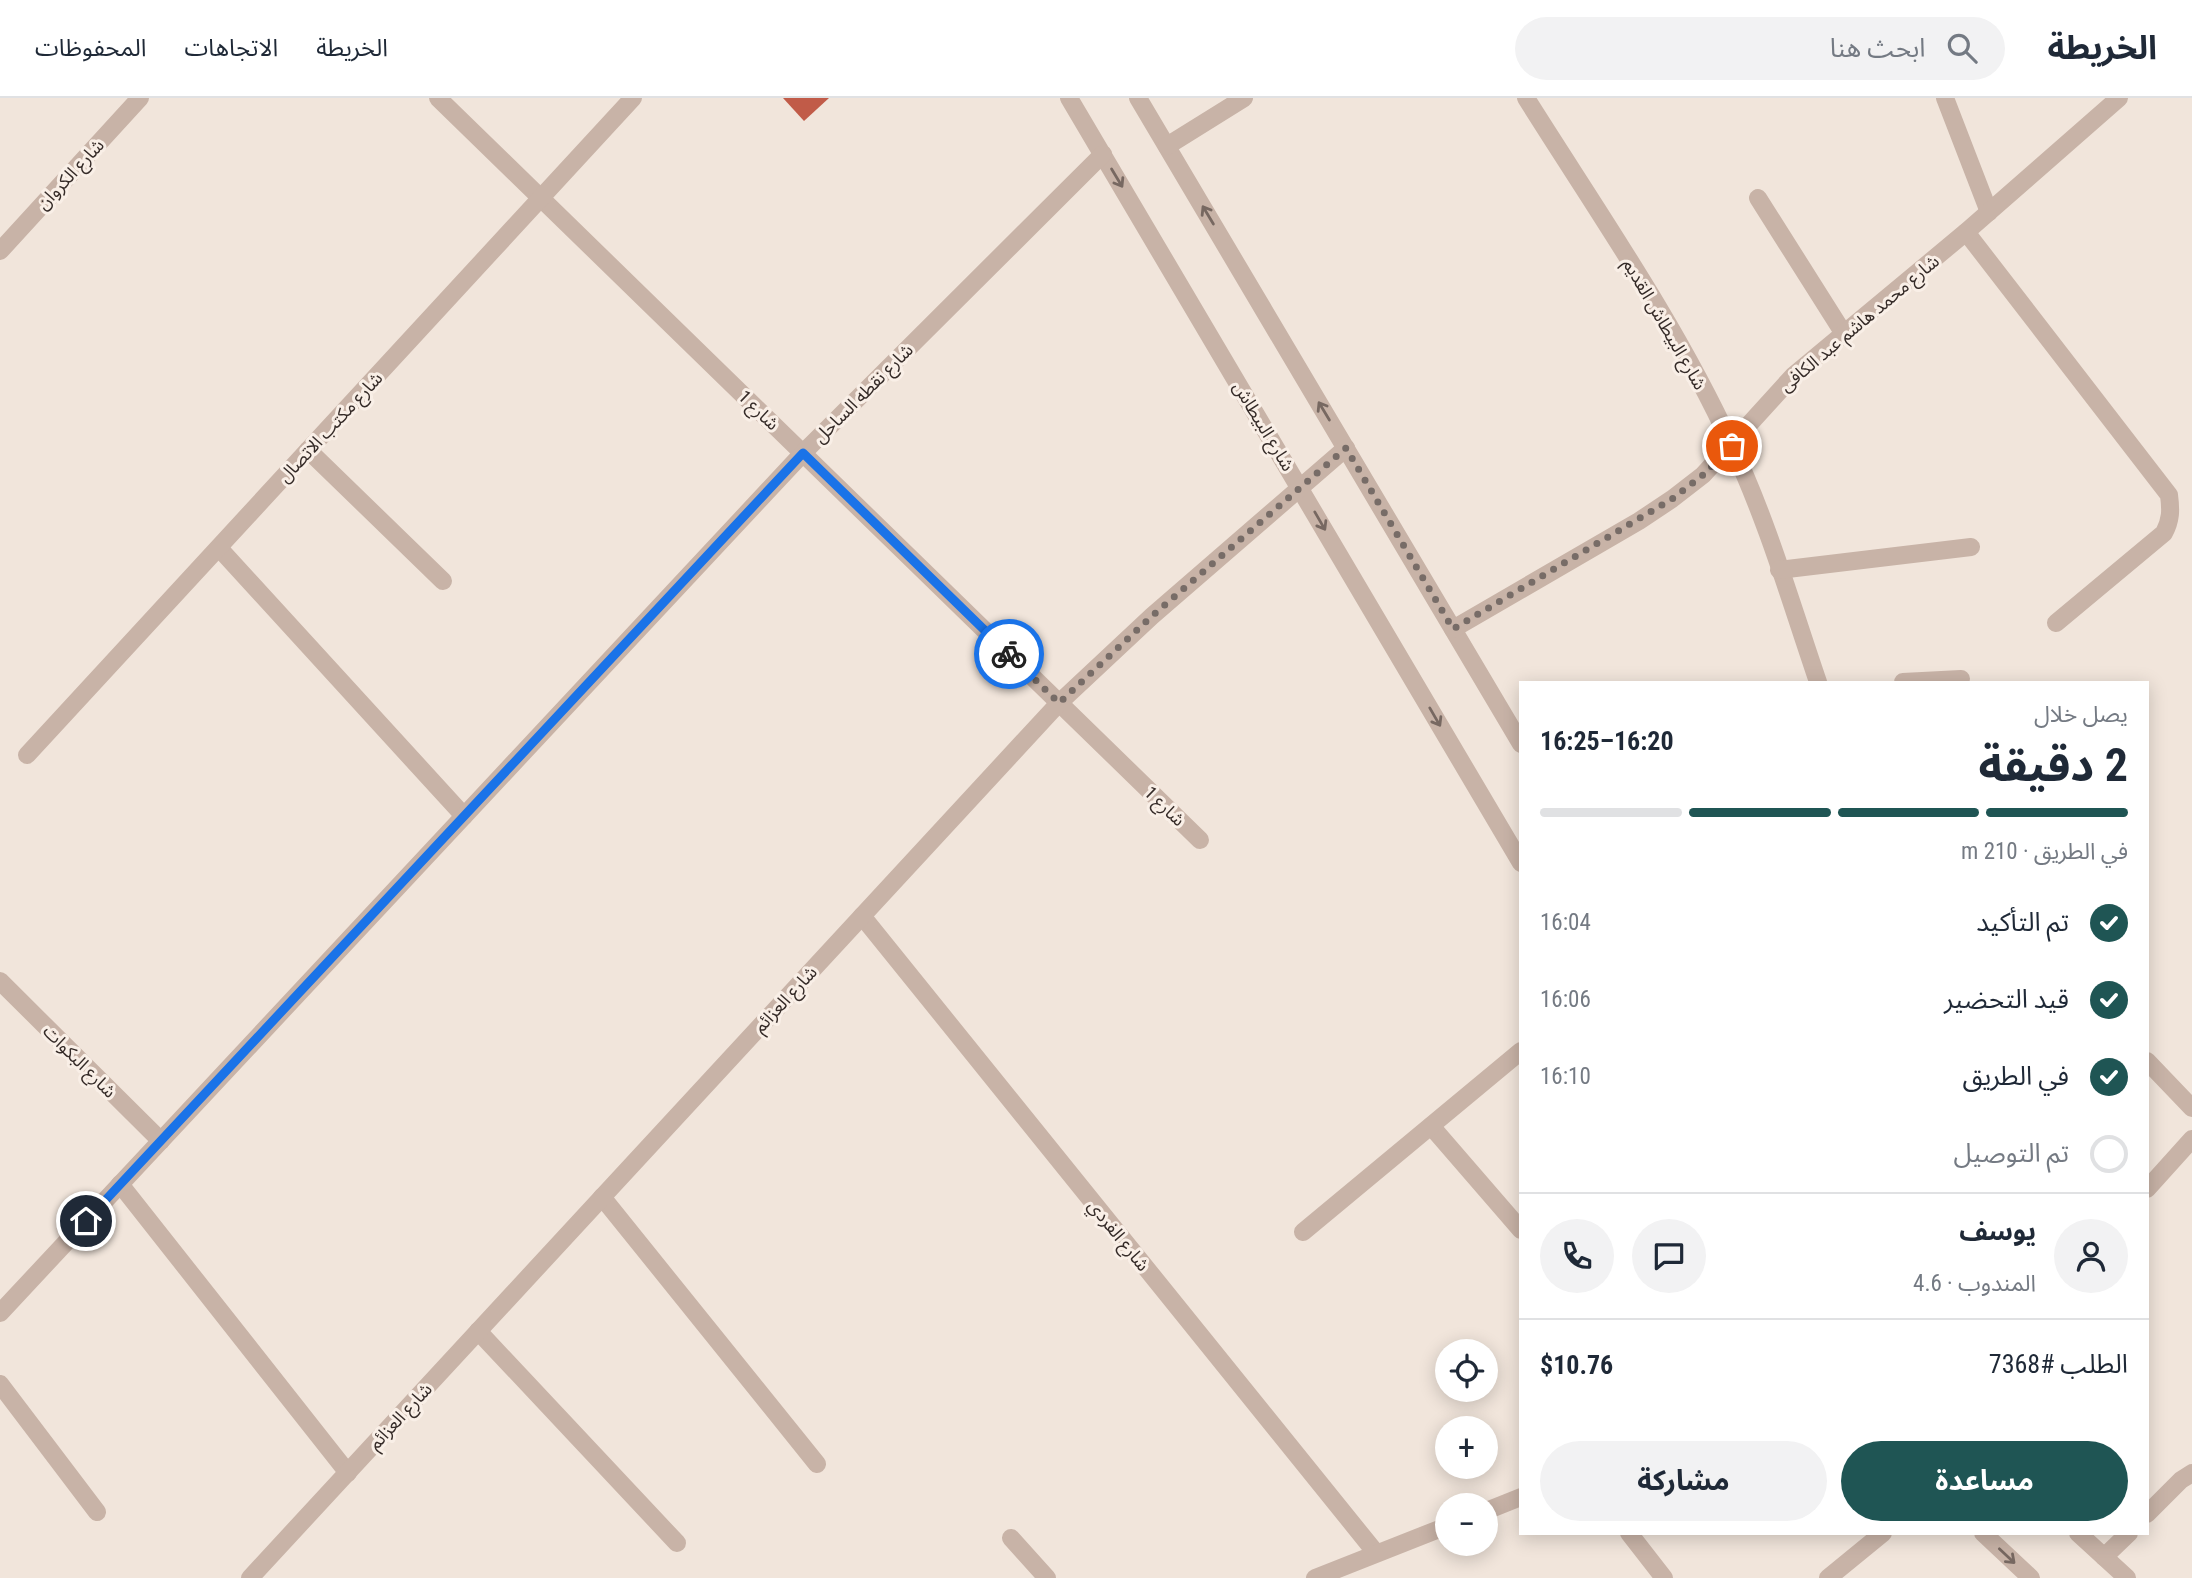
<!DOCTYPE html>
<html lang="ar">
<head>
<meta charset="utf-8">
<style>
  :root { --surface:#fff; --page:#f2f2f3; --text:#1f2937; --muted:#747a83; --line:#e0e1e3; --accent:#1f5554 }
  body { margin:0; font-family:"Roboto Condensed","Noto Sans Arabic",sans-serif; background:var(--page); color:var(--text); direction:rtl; height:100vh; display:flex; flex-direction:column; font-size:26px; white-space:nowrap }
  * { box-sizing:border-box; margin:0 }
  p { font-size:23px; color:var(--muted) }
  .icon { flex:none; width:38px; height:38px; fill:none; stroke:currentColor; stroke-width:2; stroke-linecap:round; stroke-linejoin:round }
  .map { position:relative; flex:1; overflow:hidden; direction:ltr }
  .details { position:absolute; left:1519px; top:583px; width:630px; height:854px; display:flex; flex-direction:column; background:var(--surface); border-radius:0px; box-shadow:0 4px 18px #0003; direction:rtl }
  .details>* { flex:none }
  .buttons { position:absolute; left:1435px; top:1241px; display:grid; gap:14px }
  .buttons a { display:grid; place-items:center; width:63px; height:63px; border-radius:50%; background:var(--surface); box-shadow:0 4px 18px #0003; font-size:35px }
  .pin { position:absolute; display:grid; place-items:center; width:60px; height:60px; color:#fff; margin:-30px; border:4px solid #fff; border-radius:50%; box-shadow:0 2px 7px #0007 }
  .courier { position:absolute; display:grid; place-items:center; width:70px; height:70px; margin:-35px; border:5px solid #1a73e8; border-radius:50%; background:#fff; color:#222; box-shadow:0 2px 9px #0007 }
  .summary em { font-style:normal; font-weight:700 }
  .summary div { display:flex; flex-direction:column-reverse }
  .summary { display:flex; align-items:center; justify-content:space-between; height:119px; padding:0 21px }
  h1 { font-size:46px; font-weight:700; line-height:52px }
  .bar { display:grid; grid-template-columns:repeat(4,1fr); gap:10px 7px; align-content:center; height:84px; padding:0 21px }
  .bar i { height:9px; border-radius:5px; background:var(--line) }
  .bar .on { background:var(--accent) }
  .bar p { grid-column:span 4 }
  .line { display:flex; align-items:center; gap:18px; padding:0 21px; border-top:2px solid var(--line) }
  .line div { flex:1 }
  .round { display:grid; place-items:center; flex:none; width:74px; height:74px; border-radius:37px; background:var(--page) }
  ol { padding:0 21px; list-style:none }
  li { display:flex; align-items:center; gap:21px; height:77px }
  li p { margin-inline-start:auto }
  li .icon { padding:7px; border-radius:50%; background:var(--accent); color:#fff; stroke-width:4 }
  li:last-child { color:var(--muted) }
  li i { width:38px; height:38px; border:4px solid var(--line); border-radius:50% }
  .button { display:flex; gap:14px; margin-top:auto; padding:14px 21px }
  .button a { flex:1; height:80px; border-radius:42px; background:var(--accent); color:#fff; font-size:28px; font-weight:700; line-height:80px; text-align:center }
  .button a+a { background:var(--page); color:var(--text) }
  header { display:flex; align-items:center; gap:42px; box-sizing:border-box; height:98px; padding:0 35px; background:var(--surface); border-bottom:2px solid var(--line) }
  header strong { font-size:33px }
  nav { display:flex; gap:38px; margin-inline-start:auto; font-size:24px }
  .search { width:490px; height:63px; background:var(--page); display:flex; align-items:center; gap:18px; box-sizing:border-box; padding:0 24px; border-radius:38px; color:var(--muted); font-size:26px }
  .map>svg:first-child { display:block }
  .building { fill:#c15b48 }
  .lines { fill:none; stroke-linecap:round; stroke-linejoin:round }
  .minor { stroke:#c8b3a7; stroke-width:18 }
  .oneway { stroke:#776861 }
  .done { stroke:#776c67; stroke-width:7; stroke-dasharray:0 12.6 }
  .route { stroke:#1a73e8; stroke-width:9 }
  .labels { text-anchor:middle; dominant-baseline:central; stroke-width:6; stroke-linejoin:round; paint-order:stroke }
  .street-label { font-size:18px; fill:#352b28; stroke:#f9efe7 }
</style>
</head>
<body>
<header>
<strong>الخريطة</strong>
<div class="search"><svg class="icon" aria-label="search" viewBox="0 0 24 24"><circle cx="10" cy="10" r="6"/><path d="M15 15l6 6"/></svg>ابحث هنا</div>
<nav><a>الخريطة</a><a>الاتجاهات</a><a>المحفوظات</a></nav>
</header>
<div class="map">
<svg width="2192" height="1480" viewBox="0 0 2192 1480">
  <rect width="100%" height="100%" fill="#f1e5db"/>
  <path class="building" d="M783,0h46l-25,23z"/>
  <g class="lines">
    <g class="minor">
      <path d="M438,0l762,742"/>
      <path d="M1069,0l452,765"/>
      <path d="M1138,0l383,646"/>
      <path d="M1526,0c71,113 149,224 205,346 36,76 60,159 87,238"/>
      <path d="M1945,0l44,114"/>
      <path d="M1167,48l77,-48"/>
      <path d="M1758,100l86,136"/>
      <path d="M1966,134l203,263c2,15 2,25 -5,38l-108,90"/>
      <path d="M0,153l140,-153"/>
      <path d="M308,352l135,131"/>
      <path d="M219,450l245,268"/>
      <path d="M1779,472l192,-23"/>
      <path d="M1453,531l186,-108 33,-22 31,-24 90,-99 173,-144 153,-134"/>
      <path d="M1903,584l58,-3"/>
      <path d="M27,657l606,-657"/>
      <path d="M862,818l514,637"/>
      <path d="M0,883l161,160"/>
      <path d="M2147,963l45,47"/>
      <path d="M1431,1028l90,104"/>
      <path d="M120,1086l228,289"/>
      <path d="M2147,1091l45,-50"/>
      <path d="M602,1099l215,267"/>
      <path d="M1303,1134l218,-181"/>
      <path d="M0,1215l803,-860 300,-299"/>
      <path d="M478,1233l199,212"/>
      <path d="M0,1286l97,128"/>
      <path d="M1486,1413l35,-14"/>
      <path d="M2147,1416l34,-34 11,-7"/>
      <path d="M1629,1435l35,45"/>
      <path d="M1983,1435l48,45"/>
      <path d="M2078,1435l49,45"/>
      <path d="M1011,1440l36,40"/>
      <path d="M2104,1459l25,-24"/>
      <path d="M250,1480l809,-875 93,-87 194,-168"/>
      <path d="M1315,1480l132,-52"/>
      <path d="M1828,1480l55,-45"/>
    </g>
  </g>
  <defs><path id="oneway-shaft" d="M-6 0H5M1.5-3L5.5 0L1.5 3" fill="none" stroke-width="1.6" stroke-linecap="round" stroke-linejoin="round" transform="scale(1.75)"/></defs>
  <g class="oneway">
    <use href="#oneway-shaft" transform="translate(1117 80) rotate(59)"/>
    <use href="#oneway-shaft" transform="translate(1208 117) rotate(-121)"/>
    <use href="#oneway-shaft" transform="translate(1324 313) rotate(-121)"/>
    <use href="#oneway-shaft" transform="translate(1320 423) rotate(60)"/>
    <use href="#oneway-shaft" transform="translate(1435 619) rotate(60)"/>
    <use href="#oneway-shaft" transform="translate(2007 1458) rotate(43)"/>
  </g>
  <g class="lines">
    <path class="done" d="M1009,556l50,49 93,-87 194,-168 107,181 219,-130 31,-24 29,-29"/>
    <path class="route" d="M86,1123l717,-768 206,201"/>
  </g>
  <g class="labels">
    <g class="street-label">
      <text transform="translate(70 76) rotate(-47)">شارع الكروان</text>
      <text transform="translate(1859 225) rotate(-40)">شارع محمد هاشم عبد الكافى</text>
      <text transform="translate(1665 226) rotate(60)">شارع البيطاش القديم</text>
      <text transform="translate(863 295) rotate(-45)">شارع نقطه الساحل</text>
      <text transform="translate(759 312) rotate(44)">شارع 1</text>
      <text transform="translate(1264 328) rotate(59)">شارع البيطاش</text>
      <text transform="translate(330 329) rotate(-47)">شارع مكتب الاتصال</text>
      <text transform="translate(1165 708) rotate(44)">شارع 1</text>
      <text transform="translate(785 901) rotate(-47)">شارع العزائم</text>
      <text transform="translate(80 963) rotate(45)">شارع البكوات</text>
      <text transform="translate(1119 1137) rotate(51)">شارع الفردي</text>
      <text transform="translate(400 1318) rotate(-47)">شارع العزائم</text>
    </g>
  </g>
</svg>
<div class="buttons">
<a><svg class="icon" aria-label="locate" viewBox="0 0 24 24"><circle cx="12" cy="12" r="6"/><path d="M12 2v4M12 18v4M2 12h4M18 12h4"/></svg></a>
<a>+</a>
<a>−</a>
</div>
<div class="pin" style="left:1732px;top:348px;background:#ea580c"><svg class="icon" aria-label="bag" viewBox="0 0 24 24"><path d="M5 8h14l-1 12H6zM9 8a3 3 0 0 1 6 0"/></svg></div>
<div class="pin" style="left:86px;top:1123px;background:#1f2937"><svg class="icon" aria-label="home" viewBox="0 0 24 24"><path d="M3 11l9-7 9 7M6 9v11h12V9"/></svg></div>
<div class="courier" style="left:1009px;top:556px"><svg class="icon" aria-label="bike" viewBox="0 0 24 24"><circle cx="6" cy="16" r="4"/><circle cx="18" cy="16" r="4"/><path d="M6 16l4-8h5l3 8M10 8l3 8H6M13 5h3"/></svg></div>
<section class="details">
<div class="summary"><div><h1>2 دقيقة</h1><p>يصل خلال</p></div><em>16:20–16:25</em></div>
<div class="bar"><i class="on"></i><i class="on"></i><i class="on"></i><i></i><p>في الطريق · 210 m</p></div>
<ol>
<li><svg class="icon" aria-label="check" viewBox="0 0 24 24"><path d="M5 12l5 5 9-10"/></svg>تم التأكيد<p>16:04</p></li>
<li><svg class="icon" aria-label="check" viewBox="0 0 24 24"><path d="M5 12l5 5 9-10"/></svg>قيد التحضير<p>16:06</p></li>
<li><svg class="icon" aria-label="check" viewBox="0 0 24 24"><path d="M5 12l5 5 9-10"/></svg>في الطريق<p>16:10</p></li>
<li><i></i>تم التوصيل</li>
</ol>
<div class="line" style="height:126px"><a class="round"><svg class="icon" aria-label="person" viewBox="0 0 24 24"><circle cx="12" cy="8" r="4"/><path d="M4 21q1-7 8-7t8 7"/></svg></a><div><b>يوسف</b><p>المندوب · 4.6</p></div><a class="round"><svg class="icon" aria-label="chat" viewBox="0 0 24 24"><path d="M4 5h16v11H9l-5 4z"/></svg></a><a class="round"><svg class="icon" aria-label="phone" viewBox="0 0 24 24"><path d="M5 4h4l2 5-3 2q2 4 5 5l2-3 5 2v4C11 20 4 13 5 4z"/></svg></a></div>
<div class="line" style="height:91px"><div>الطلب #7368</div><b>$10.76</b></div>
<div class="button"><a>مساعدة</a><a>مشاركة</a></div>
</section>
</div>
</body>
</html>
